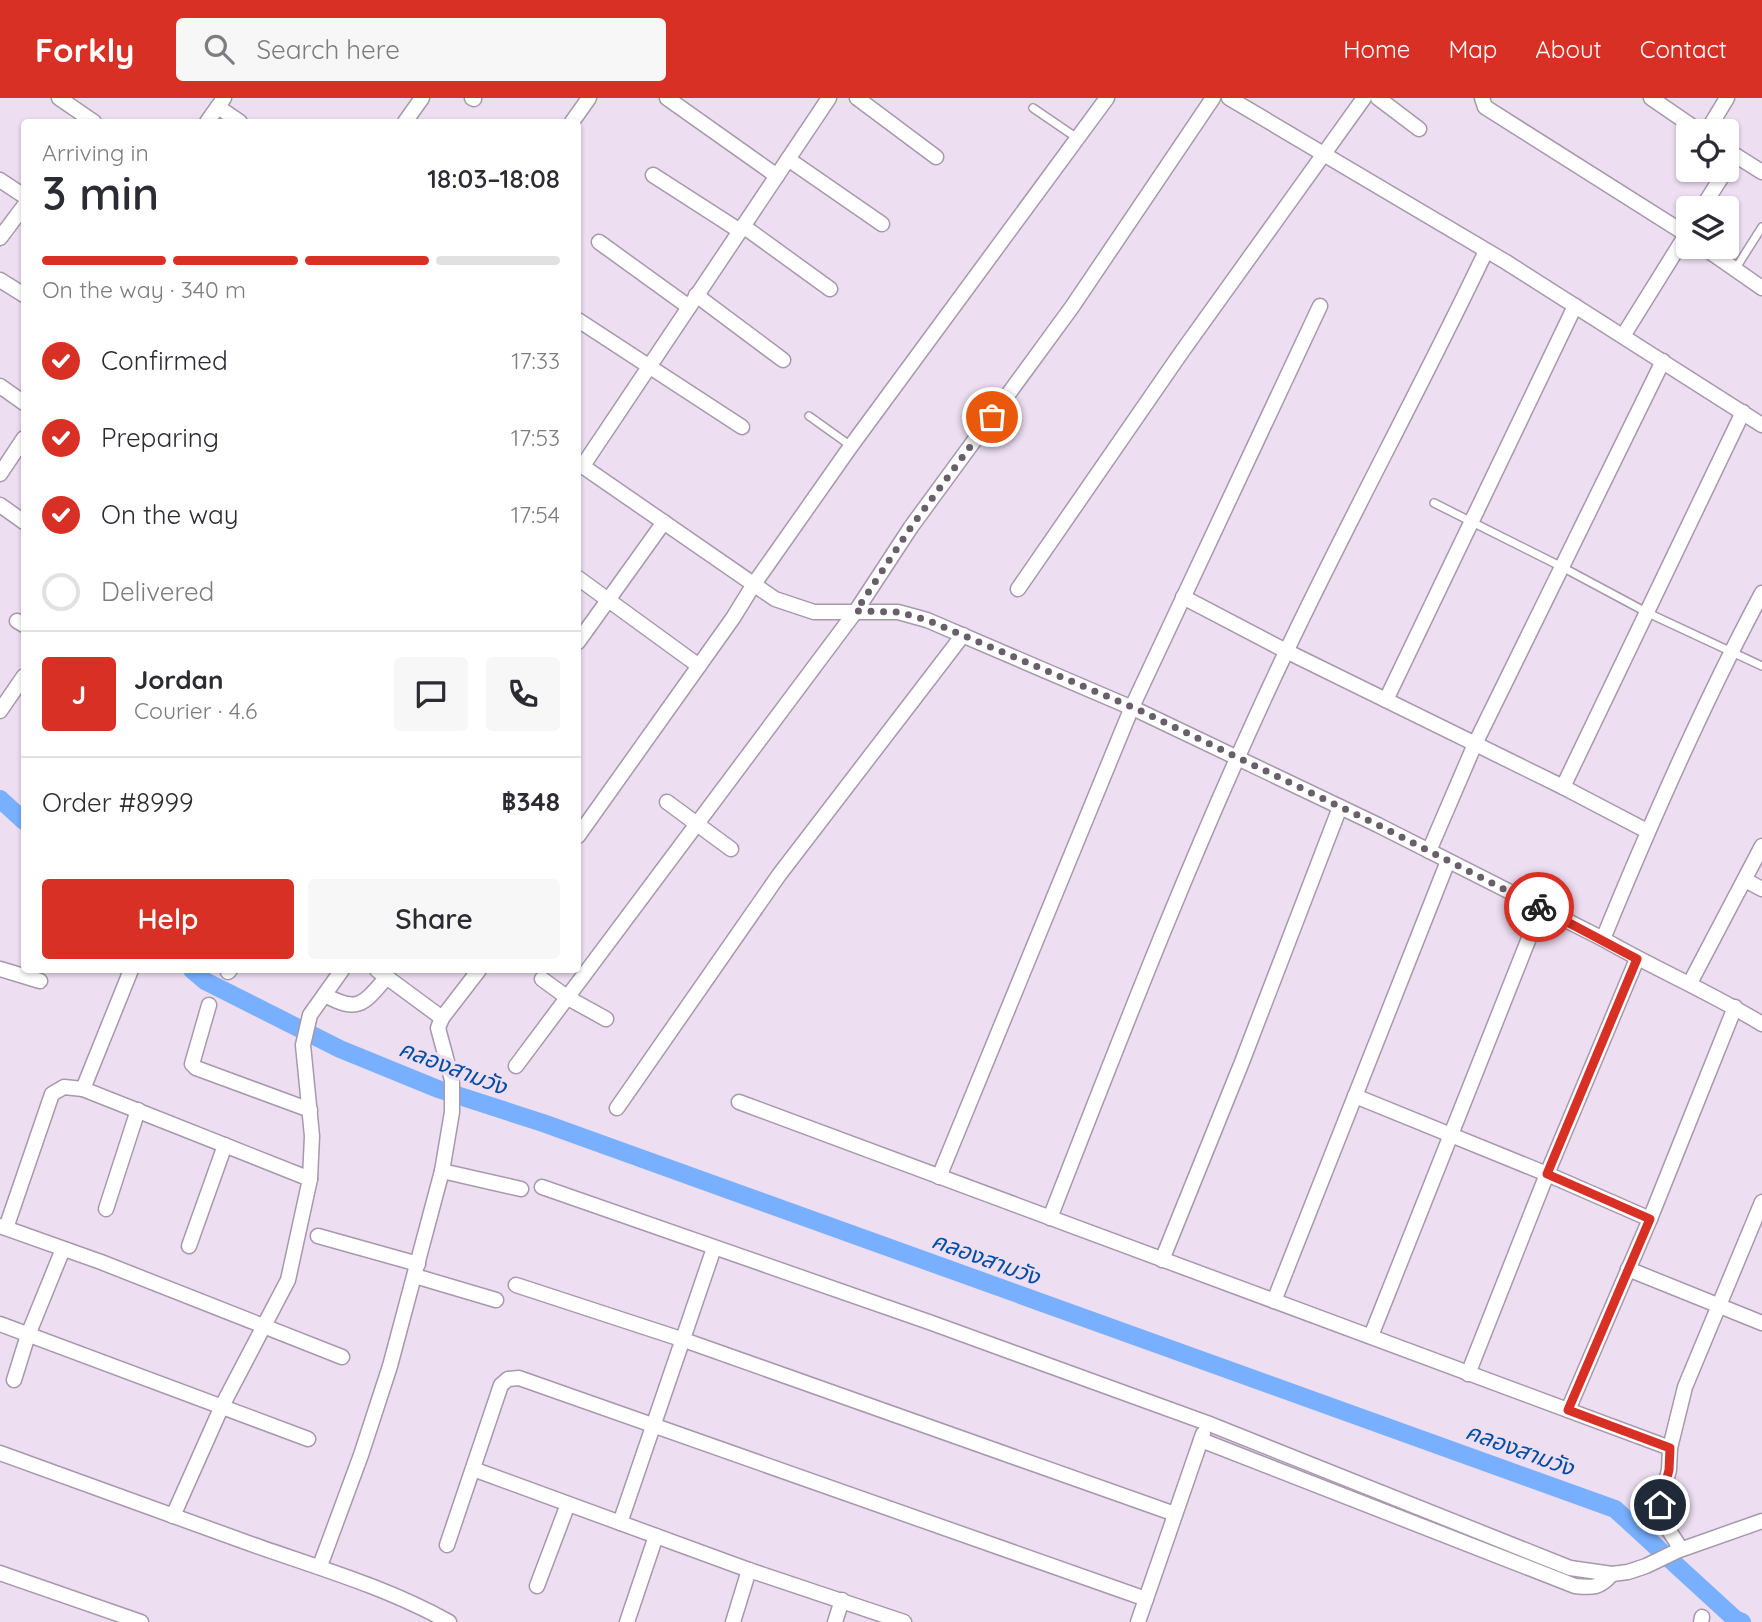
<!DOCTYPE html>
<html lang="en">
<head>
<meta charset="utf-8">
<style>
  :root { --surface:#fff; --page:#f7f7f7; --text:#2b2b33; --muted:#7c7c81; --line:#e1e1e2; --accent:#d93025 }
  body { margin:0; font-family:Quicksand,"Noto Sans Thai",sans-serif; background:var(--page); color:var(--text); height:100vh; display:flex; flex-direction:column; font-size:26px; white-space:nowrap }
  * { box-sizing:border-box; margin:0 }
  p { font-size:23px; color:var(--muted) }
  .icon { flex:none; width:38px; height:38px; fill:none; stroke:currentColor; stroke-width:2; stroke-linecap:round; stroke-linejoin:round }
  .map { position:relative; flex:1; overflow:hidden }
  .sheet { position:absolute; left:21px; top:21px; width:560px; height:854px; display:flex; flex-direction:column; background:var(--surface); border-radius:7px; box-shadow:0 2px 5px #0004 }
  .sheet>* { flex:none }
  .fabs { position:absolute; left:1676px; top:21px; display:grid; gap:14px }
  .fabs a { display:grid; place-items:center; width:63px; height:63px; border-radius:7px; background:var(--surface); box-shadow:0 2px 5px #0004; font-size:35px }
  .pin { position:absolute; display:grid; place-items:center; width:60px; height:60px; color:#fff; margin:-30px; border:4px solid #fff; border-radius:50%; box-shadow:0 2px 7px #0007 }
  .courier { position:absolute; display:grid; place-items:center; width:70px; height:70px; margin:-35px; border:5px solid #d93025; border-radius:50%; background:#fff; color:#222; box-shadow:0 2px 9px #0007 }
  .summary em { font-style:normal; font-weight:600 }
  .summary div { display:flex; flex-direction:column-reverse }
  .summary { display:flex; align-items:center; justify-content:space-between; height:119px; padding:0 21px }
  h1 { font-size:46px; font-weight:600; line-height:52px }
  .bar { display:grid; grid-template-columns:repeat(4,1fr); gap:10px 7px; align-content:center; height:84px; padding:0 21px }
  .bar i { height:9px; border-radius:5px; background:var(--line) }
  .bar .current { background:var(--accent) }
  .bar p { grid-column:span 4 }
  .line { display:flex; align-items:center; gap:18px; padding:0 21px; border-top:2px solid var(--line) }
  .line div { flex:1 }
  .round { display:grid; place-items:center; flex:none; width:74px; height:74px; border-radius:7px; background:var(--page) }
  ol { padding:0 21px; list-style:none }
  li { display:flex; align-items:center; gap:21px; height:77px }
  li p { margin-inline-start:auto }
  li .icon { padding:7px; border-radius:50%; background:var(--accent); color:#fff; stroke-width:4 }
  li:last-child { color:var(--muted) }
  li i { width:38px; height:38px; border:4px solid var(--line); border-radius:50% }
  .button { display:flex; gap:14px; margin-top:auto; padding:14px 21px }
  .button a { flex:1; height:80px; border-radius:7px; background:var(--accent); color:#fff; font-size:28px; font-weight:600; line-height:80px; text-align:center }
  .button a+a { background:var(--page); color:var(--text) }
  header { display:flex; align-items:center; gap:42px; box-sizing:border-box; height:98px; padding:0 35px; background:var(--accent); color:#fff }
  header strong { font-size:33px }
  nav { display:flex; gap:38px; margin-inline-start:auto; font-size:24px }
  .search { width:490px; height:63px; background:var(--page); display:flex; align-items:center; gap:18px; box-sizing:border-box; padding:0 24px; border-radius:7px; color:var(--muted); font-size:26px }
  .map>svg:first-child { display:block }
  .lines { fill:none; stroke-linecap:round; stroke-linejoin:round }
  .canal { stroke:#78affe; stroke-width:18 }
  .lane-casing { stroke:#a799ac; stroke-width:10 }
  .street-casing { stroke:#a799ac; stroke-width:17 }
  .lane { stroke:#fff; stroke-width:7 }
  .street { stroke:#fff; stroke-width:14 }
  .done { stroke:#685f6b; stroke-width:7; stroke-dasharray:0 12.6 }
  .route { stroke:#d93025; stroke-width:9 }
  .labels { text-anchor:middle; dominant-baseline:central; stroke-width:7; stroke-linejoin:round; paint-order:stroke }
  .water-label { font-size:23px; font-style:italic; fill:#004da6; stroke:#eddef2 }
</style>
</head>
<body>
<header>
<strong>Forkly</strong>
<div class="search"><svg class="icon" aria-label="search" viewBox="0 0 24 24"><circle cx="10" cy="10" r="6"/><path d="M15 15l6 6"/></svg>Search here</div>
<nav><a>Home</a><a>Map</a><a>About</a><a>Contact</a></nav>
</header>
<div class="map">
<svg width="1762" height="1524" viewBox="0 0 1762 1524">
  <rect width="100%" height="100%" fill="#eddef2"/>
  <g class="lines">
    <g class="canal">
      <path d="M0,701l24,22"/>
      <path d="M192,872l13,11 135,68 98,40 105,34 1072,386 120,110 7,3"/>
    </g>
    <defs>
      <g id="lane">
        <path d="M1033,10l44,30"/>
        <path d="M1734,173l28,-44"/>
        <path d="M809,318l42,30"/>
        <path d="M1434,405l128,64 86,46 114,53"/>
      </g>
      <g id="street">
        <path d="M59,0l35,24"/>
        <path d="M472,0l2,1"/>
        <path d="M667,0l110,78"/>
        <path d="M857,0l79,59"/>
        <path d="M1229,0l277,164 256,163"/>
        <path d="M1378,0l41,31"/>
        <path d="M1482,0l3,9 204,129"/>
        <path d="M1651,0l48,33"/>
        <path d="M218,9l22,15"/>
        <path d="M207,24l17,-24"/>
        <path d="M405,24l17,-24"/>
        <path d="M572,24l17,-24"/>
        <path d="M1707,33l20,-33"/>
        <path d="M1727,52l35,22"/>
        <path d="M788,61l94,65"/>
        <path d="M653,77l87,56"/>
        <path d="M0,82l24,16"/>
        <path d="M1702,110l24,-38"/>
        <path d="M743,128l87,63"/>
        <path d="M0,140l24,-32"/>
        <path d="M599,144l90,65"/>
        <path d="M1703,149l59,41"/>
        <path d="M0,182l24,15"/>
        <path d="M696,197l87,65"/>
        <path d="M578,222l164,107"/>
        <path d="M1623,238l66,-106"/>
        <path d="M0,288l24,17"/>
        <path d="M578,365l197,136 39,13h84l29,8 210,90 241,115 225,114c52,30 107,53 159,85"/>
        <path d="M582,369l247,-369"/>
        <path d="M0,376l24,-36"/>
        <path d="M0,407l24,17"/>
        <path d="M578,480l121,88"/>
        <path d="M1018,491l163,-236 183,-255"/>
        <path d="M1183,499l103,54 277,136 84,44"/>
        <path d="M17,523l7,4"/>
        <path d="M578,544l86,-120"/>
        <path d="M1386,602l189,-394"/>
        <path d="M0,613l24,-35"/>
        <path d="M1563,689l180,-375"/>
        <path d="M667,704l64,47"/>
        <path d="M578,738l155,-218 21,-34 97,-138 256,-348"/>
        <path d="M1429,753l46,-107 188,-383"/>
        <path d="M1745,782l17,9"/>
        <path d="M1603,841c48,-117 99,-234 159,-346"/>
        <path d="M0,871l40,12"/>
        <path d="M377,872l65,48"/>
        <path d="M228,874l2,-2"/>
        <path d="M542,881l26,19 38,21"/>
        <path d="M1690,885l72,-137"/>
        <path d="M325,897c34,19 39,8 62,-18"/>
        <path d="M209,907l-17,59 4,4 114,42"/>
        <path d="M516,968l340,-455 55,-84 161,-220 141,-209"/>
        <path d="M83,991l48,-119"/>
        <path d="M1355,998l192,78 103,45"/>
        <path d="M739,1004l931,346"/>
        <path d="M617,1010l162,-233 184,-240"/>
        <path d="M442,1073l79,18"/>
        <path d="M939,1079l193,-470 188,-401"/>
        <path d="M542,1089l387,135 278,101 363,145 42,6 16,-2 18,-6 31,-15 85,-30"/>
        <path d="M106,1111l32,-99"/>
        <path d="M1050,1120c74,-190 148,-381 236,-566 64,-135 136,-266 200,-401"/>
        <path d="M0,1128l101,36 241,95"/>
        <path d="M6,1130l46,-134 12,-7 19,2 227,90"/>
        <path d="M318,1138l100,28"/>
        <path d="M189,1148l36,-101"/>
        <path d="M1162,1162l80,-198 98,-255"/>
        <path d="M1628,1171l134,54"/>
        <path d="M415,1178l81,24"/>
        <path d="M516,1187l168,55 491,174"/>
        <path d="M1274,1203l174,-440"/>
        <path d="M0,1226l308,115"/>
        <path d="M1371,1238l170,-428"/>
        <path d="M1468,1276l79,-200 90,-215"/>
        <path d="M14,1282l14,-45 35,-86"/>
        <path d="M1568,1312l82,-191 85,-212"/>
        <path d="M1201,1342l374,146c18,2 25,2 37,-12"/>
        <path d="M0,1355c84,30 167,61 251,91 68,24 135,43 198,78"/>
        <path d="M473,1371l276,101 155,52"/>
        <path d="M173,1418l49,-110 66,-126 22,-101 2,-43 -9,-91 7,-30 32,-45"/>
        <path d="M620,1425l94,-275"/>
        <path d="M447,1447l54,-160 7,-6 11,-1 627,221"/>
        <path d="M1681,1451l-13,-20 -8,-24 9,-35 1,-22 15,-61 77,-185"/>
        <path d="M320,1468l41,-111 29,-89 52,-195 10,-59v-32l-14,-52 4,-10 37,-48"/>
        <path d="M0,1475l141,49"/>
        <path d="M537,1488l31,-82"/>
        <path d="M627,1524l29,-86"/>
        <path d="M733,1524l16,-52"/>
        <path d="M835,1524l7,-22"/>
        <path d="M1138,1524l65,-188"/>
        <path d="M1701,1524l1,-5"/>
      </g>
    </defs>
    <use href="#lane" class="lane-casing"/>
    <use href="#street" class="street-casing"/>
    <use href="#lane" class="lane"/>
    <use href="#street" class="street"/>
  </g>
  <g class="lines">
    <path class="done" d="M992,319l-81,110 -55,84 42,1 29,8 210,89 241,116 161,82"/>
    <path class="route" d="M1539,809l98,52 -90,215 103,45 -82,191 102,38 -1,22 -9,35"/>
  </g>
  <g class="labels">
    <g class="water-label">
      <text transform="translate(453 969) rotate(21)">คลองสามวัง</text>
      <text transform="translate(986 1160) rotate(20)">คลองสามวัง</text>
      <text transform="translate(1520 1351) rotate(20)">คลองสามวัง</text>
    </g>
  </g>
</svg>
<div class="fabs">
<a><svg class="icon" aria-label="locate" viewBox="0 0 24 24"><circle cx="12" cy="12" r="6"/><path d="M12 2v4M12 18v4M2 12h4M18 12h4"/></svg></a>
<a><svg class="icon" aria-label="layers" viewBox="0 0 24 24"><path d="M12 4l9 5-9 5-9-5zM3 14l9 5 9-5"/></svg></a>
</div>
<div class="pin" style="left:992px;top:319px;background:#ea580c"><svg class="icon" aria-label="bag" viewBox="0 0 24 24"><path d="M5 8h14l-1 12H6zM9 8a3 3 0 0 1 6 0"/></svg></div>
<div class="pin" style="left:1660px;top:1407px;background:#1f2937"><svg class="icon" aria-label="home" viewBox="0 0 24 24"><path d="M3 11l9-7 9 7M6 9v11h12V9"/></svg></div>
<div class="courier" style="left:1539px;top:809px"><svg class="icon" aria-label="bike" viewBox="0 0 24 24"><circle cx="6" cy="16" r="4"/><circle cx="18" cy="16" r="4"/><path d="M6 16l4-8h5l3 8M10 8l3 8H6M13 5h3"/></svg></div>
<section class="sheet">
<div class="summary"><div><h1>3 min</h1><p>Arriving in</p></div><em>18:03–18:08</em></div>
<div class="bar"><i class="current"></i><i class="current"></i><i class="current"></i><i></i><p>On the way · 340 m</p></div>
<ol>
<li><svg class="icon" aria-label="check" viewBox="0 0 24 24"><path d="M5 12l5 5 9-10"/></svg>Confirmed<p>17:33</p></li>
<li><svg class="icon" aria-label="check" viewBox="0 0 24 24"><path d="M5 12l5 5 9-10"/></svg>Preparing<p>17:53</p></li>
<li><svg class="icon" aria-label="check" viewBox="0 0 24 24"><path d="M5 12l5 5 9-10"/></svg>On the way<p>17:54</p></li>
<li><i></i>Delivered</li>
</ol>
<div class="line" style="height:126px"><b class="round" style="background:var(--accent);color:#fff">J</b><div><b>Jordan</b><p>Courier · 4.6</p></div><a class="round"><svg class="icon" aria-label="chat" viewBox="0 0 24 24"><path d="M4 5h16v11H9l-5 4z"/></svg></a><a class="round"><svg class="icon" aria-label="phone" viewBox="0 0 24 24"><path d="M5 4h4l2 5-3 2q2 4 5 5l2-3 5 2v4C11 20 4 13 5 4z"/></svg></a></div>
<div class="line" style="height:91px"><div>Order #8999</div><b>฿348</b></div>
<div class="button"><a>Help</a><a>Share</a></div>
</section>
</div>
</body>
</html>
